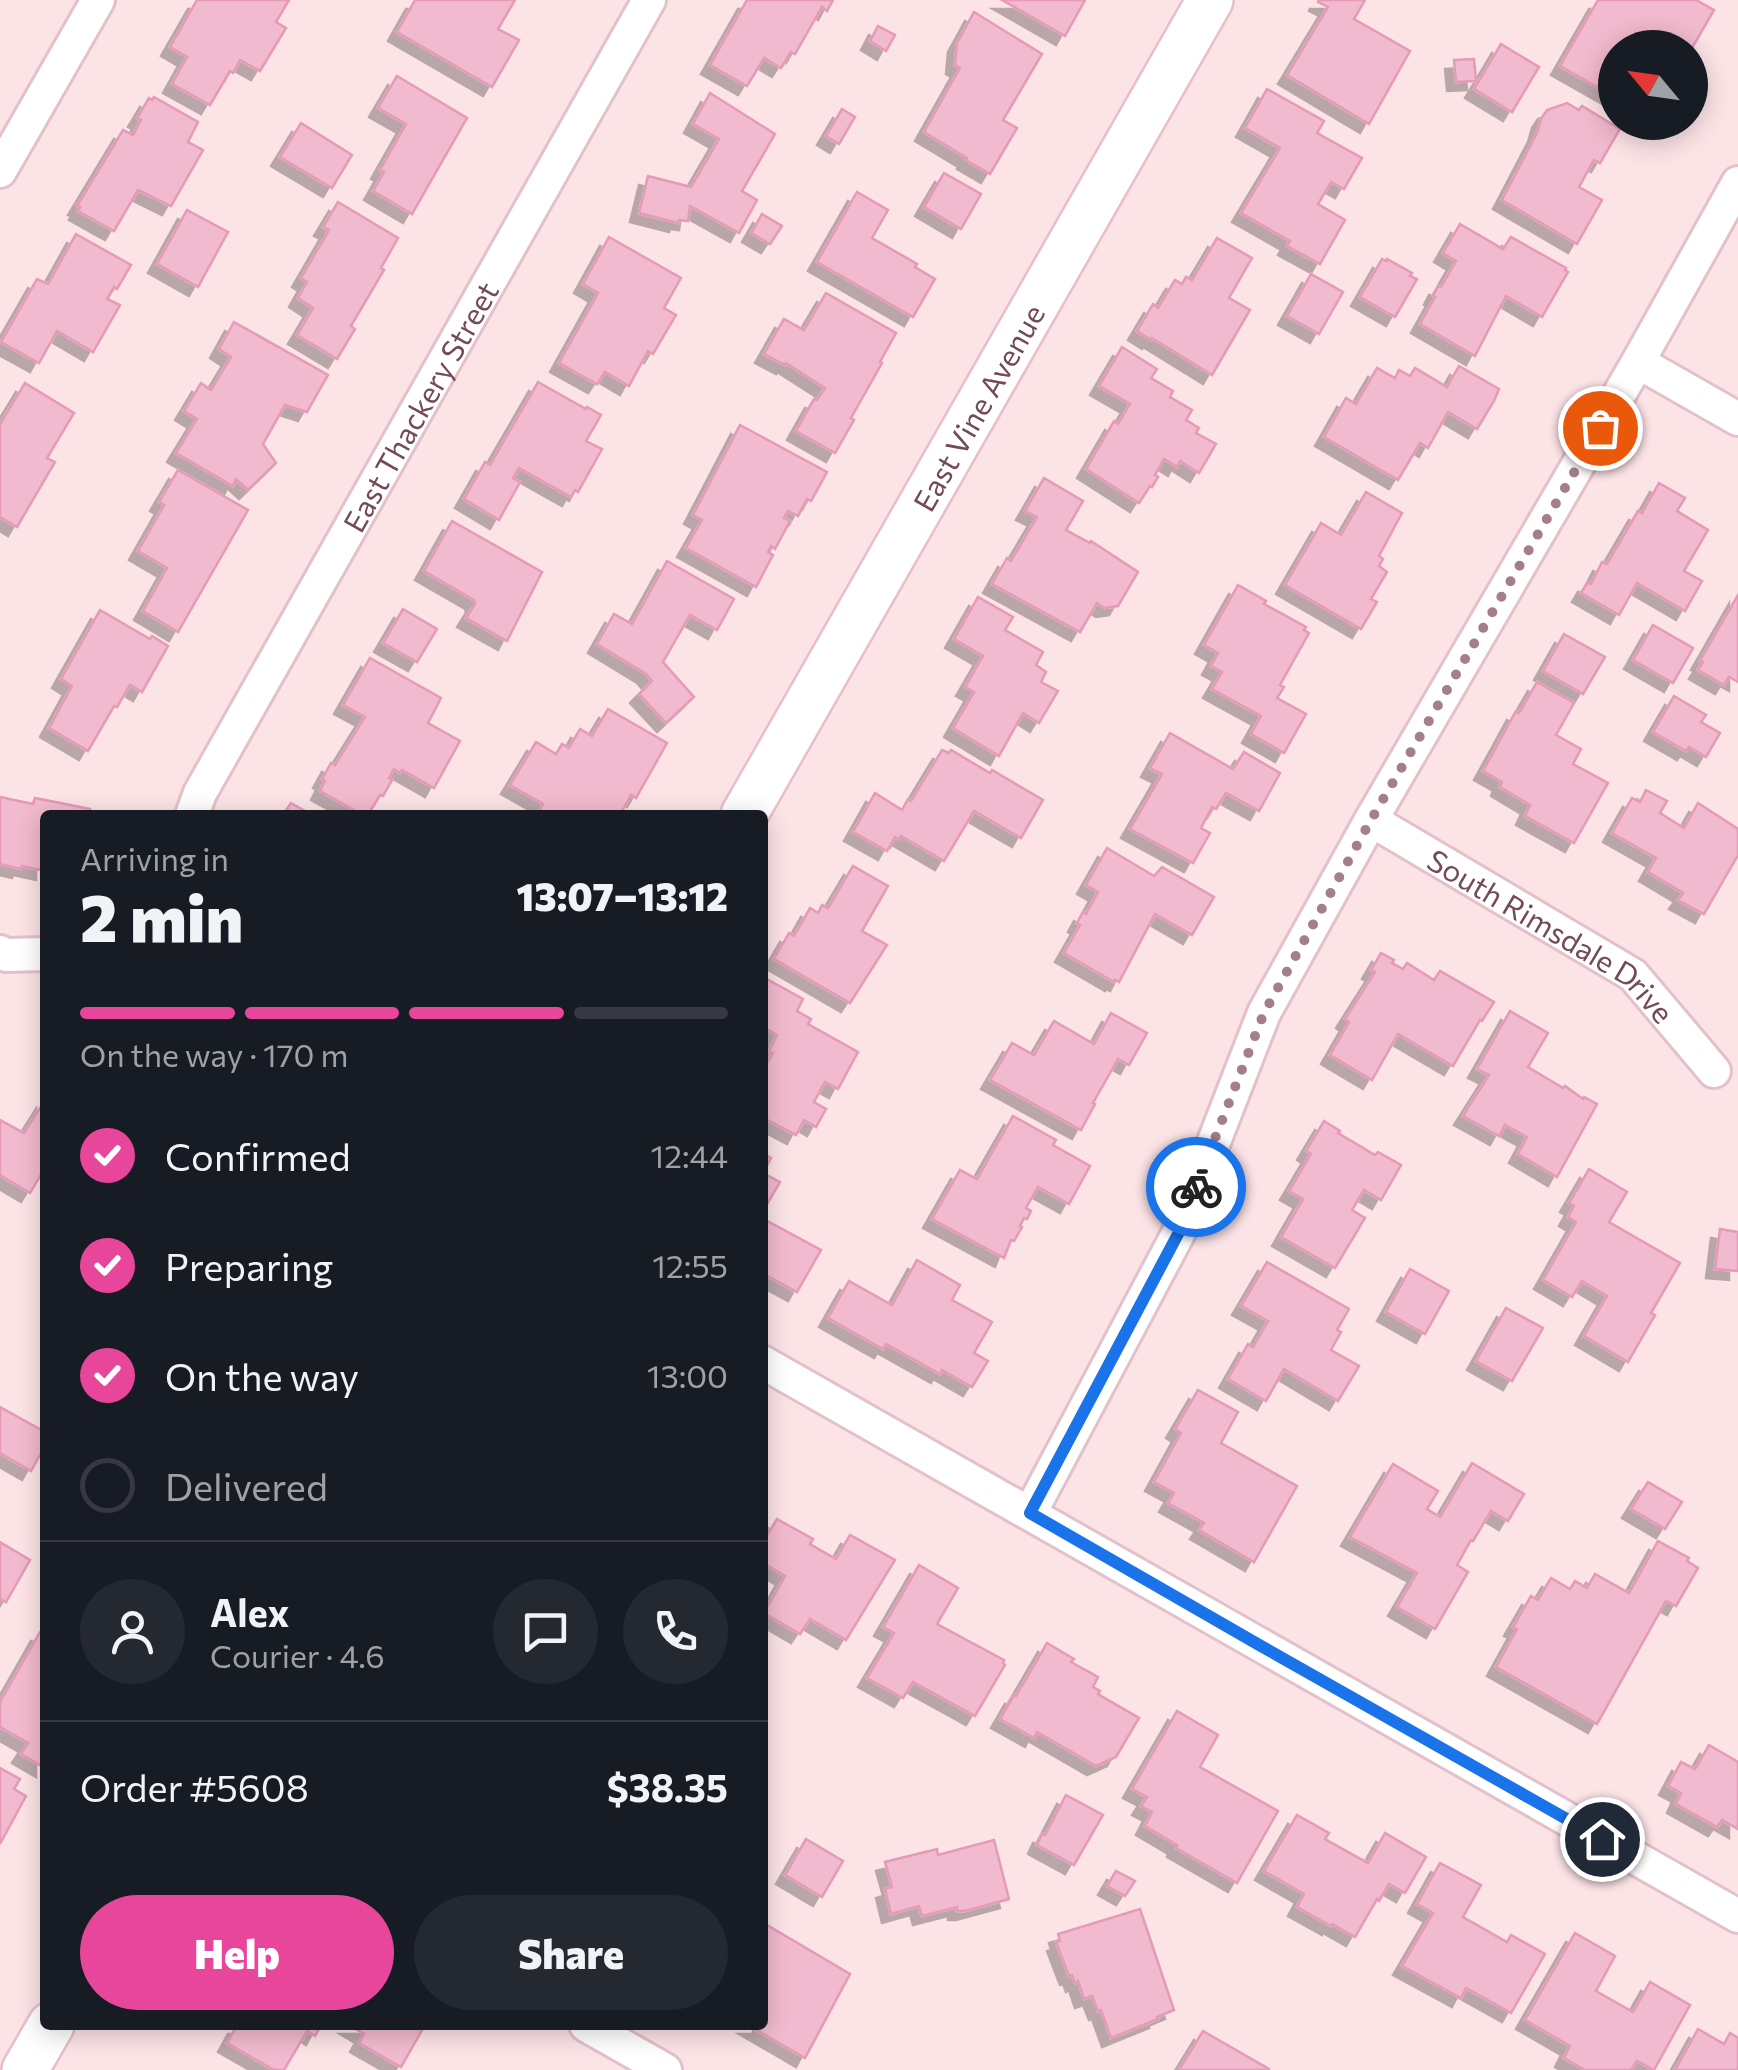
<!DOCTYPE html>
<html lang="en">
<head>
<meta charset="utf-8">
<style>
  :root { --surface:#171b24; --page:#242831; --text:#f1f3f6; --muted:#9ea1a6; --line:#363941; --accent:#e8469b }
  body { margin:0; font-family:Commissioner,sans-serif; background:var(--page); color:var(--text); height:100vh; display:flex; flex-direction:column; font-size:38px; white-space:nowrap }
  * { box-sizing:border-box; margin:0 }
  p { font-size:32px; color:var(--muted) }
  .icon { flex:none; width:55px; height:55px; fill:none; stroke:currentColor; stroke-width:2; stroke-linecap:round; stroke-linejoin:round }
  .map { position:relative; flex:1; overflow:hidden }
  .panel { position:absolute; left:40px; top:810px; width:728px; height:1220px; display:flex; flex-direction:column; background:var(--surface); border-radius:10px; box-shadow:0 5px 25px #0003 }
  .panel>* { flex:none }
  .needle { width:65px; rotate:299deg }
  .controls { position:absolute; left:1598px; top:30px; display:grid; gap:20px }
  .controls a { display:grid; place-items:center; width:110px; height:110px; border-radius:50%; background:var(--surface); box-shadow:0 5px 25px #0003; font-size:50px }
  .pin { position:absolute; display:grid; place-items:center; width:85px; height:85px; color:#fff; margin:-42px; border:5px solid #fff; border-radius:50%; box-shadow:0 2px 10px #0007 }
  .courier { position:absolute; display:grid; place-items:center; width:100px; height:100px; margin:-50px; border:8px solid #1a73e8; border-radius:50%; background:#fff; color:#222; box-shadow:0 2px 12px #0007 }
  .overview em { font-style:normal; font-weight:800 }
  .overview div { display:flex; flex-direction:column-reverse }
  .overview { display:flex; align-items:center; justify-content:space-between; height:170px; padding:0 40px }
  h1 { font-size:65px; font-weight:800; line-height:75px }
  .bar { display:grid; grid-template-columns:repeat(4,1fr); gap:15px 10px; align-content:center; height:120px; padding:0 40px }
  .bar i { height:12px; border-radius:8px; background:var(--line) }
  .bar .active { background:var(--accent) }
  .bar p { grid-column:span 4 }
  .line { display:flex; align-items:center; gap:25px; padding:0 40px; border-top:2px solid var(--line) }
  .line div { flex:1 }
  .round { display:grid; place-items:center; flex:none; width:105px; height:105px; border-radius:52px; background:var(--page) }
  ol { padding:0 40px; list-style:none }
  li { display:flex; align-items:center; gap:30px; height:110px }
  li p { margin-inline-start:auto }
  li .icon { padding:10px; border-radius:50%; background:var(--accent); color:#fff; stroke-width:4 }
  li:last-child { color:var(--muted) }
  li i { width:55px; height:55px; border:5px solid var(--line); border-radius:50% }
  .primary-button { display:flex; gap:20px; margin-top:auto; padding:20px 40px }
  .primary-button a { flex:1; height:115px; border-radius:60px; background:var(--accent); color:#fff; font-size:40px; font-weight:800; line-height:115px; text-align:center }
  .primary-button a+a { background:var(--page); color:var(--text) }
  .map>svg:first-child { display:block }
  .building { fill:#f2bace; stroke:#e59ab6; stroke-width:2.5; filter:url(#shadow) }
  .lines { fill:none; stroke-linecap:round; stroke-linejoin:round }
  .street-casing { stroke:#e3c1ca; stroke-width:38 }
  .secondary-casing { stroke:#e8beca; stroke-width:50 }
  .street { stroke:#fff; stroke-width:32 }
  .secondary { stroke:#fff; stroke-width:45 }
  .done { stroke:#a47f8b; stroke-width:10; stroke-dasharray:0 18 }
  .route { stroke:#1a73e8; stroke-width:12 }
  .labels { text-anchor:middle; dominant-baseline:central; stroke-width:8; stroke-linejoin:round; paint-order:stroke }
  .street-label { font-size:30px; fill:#74495a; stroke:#ffe9ec }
</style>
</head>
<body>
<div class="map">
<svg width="1738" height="2070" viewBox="0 0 1738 2070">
  <defs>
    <filter id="shadow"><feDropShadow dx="-9" dy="9" stdDeviation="0" flood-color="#0004"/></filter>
  </defs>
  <rect width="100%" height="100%" fill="#fce3e6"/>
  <g class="building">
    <path d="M197,0h92l-13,22 10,6 -26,43 -20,-11 -7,13 -3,-2 -20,34 -38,-21 15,-27 -17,-10z"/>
    <path d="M415,0h100l-17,29 21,11 -27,47 -95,-55z"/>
    <path d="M747,0h86l-6,11 -5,-4 -27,47 -4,-2 -10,16 -17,-10 -17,28 -37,-21z"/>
    <path d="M1002,0h83l-20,36z"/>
    <path d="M1319,0h46l-11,19 56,32 -41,73 -82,-49 41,-68 -10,-5z"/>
    <path d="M1598,0h98l18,10 -22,38 -31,-16 -9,16h-37v49l-55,-31z"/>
    <path d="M974,12l68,42 -39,66 14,8 -27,46 -24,-14 1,-2 -43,-26 36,-64 -5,-3 2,-22z"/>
    <path d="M878,26l17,9 -9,16 -16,-10z"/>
    <path d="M1501,44l38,23 -27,45 -38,-23z"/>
    <path d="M1474,59l2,22 -20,1 -2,-22z"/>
    <path d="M397,76l70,42 -55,96 -39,-23 11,-19 -4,-2 26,-46 -28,-16z"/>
    <path d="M1267,89l57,32 -7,12 45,25 -18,31 -13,-7 -13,22 27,16 -25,44 -33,-18 3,-5 -49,-28 39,-65 -35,-20z"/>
    <path d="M710,93l65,41 -33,57 15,9 -18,33 -49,-27 -2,15 -9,-1 -1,3 -39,-10 9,-37 43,11 28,-48 -26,-15z"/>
    <path d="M154,97l44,25 -10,20 15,8 -32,56 -33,-16 -24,41 -36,-20 2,-4 -3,-1 46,-76 10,5 8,-15 -4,-2 12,-20 3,2z"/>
    <path d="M1567,103l12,7 3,-4 38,23 -20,34 -6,-3 -15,27 23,13 -25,44 -75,-44 35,-67 4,-14 6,-9z"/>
    <path d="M842,109l13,8 -16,27 -13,-8z"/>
    <path d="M301,123l51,32 -20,33 -52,-31z"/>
    <path d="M944,173l37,21 -20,35 -37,-22z"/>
    <path d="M857,192l31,18 -16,28 45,26 -2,3 20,12 -22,38 -96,-55z"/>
    <path d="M338,202l60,36 -17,30 3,2 -33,56 4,3 -18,30 -40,-24 16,-27 -15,-10 9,-16 -6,-4 28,-48 -6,-3z"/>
    <path d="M187,210l41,22 -30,55 -41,-23z"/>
    <path d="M762,214l20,12 -12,18 -19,-11z"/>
    <path d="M1460,224l43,25 8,-12 55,31 -1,2 3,2 -26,45 -36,-21 -31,60 -55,-32 15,-27 -2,-1 5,-10 3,1 15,-26 -13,-8z"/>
    <path d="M76,234l55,31 -14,24 -3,-2 -7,12 13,6 -27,47 -36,-21 -18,32 -38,-21 36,-63 11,5z"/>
    <path d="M609,237l72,41 -17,30 12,7 -23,39 -5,-3 -19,35 -24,-14 -8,12 -38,-21 39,-70 -15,-9z"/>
    <path d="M1217,238l35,20 -23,40 21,12 -38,65 -60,-37 -1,2 -14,-9 16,-27 5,4 17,-28 7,4 4,-7 6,3z"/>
    <path d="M1382,259l4,2 1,-2 25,14 -2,3 7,3 -22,38 -35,-20z"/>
    <path d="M1311,274l32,18 -24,42 -32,-18z"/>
    <path d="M826,293l70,40 -16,29 2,1 -31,55 3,2 -19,33 -39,-22 18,-32 3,1 8,-12 -39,-25 -1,2 -21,-11 20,-35 20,11z"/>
    <path d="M234,322l94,53 -21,37 -22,-7 -22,39 13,19 -28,27 -12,-11 -3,7 -57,-33 21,-34 -13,-8 17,-28 10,7 20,-33 -12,-8z"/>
    <path d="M1122,347l35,22 -6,9 22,13 -3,6 22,13 -6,10 13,8 -3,5 20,11 -17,29 -19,-12 -3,6 -13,-8 -9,16 3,2 -6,10 -2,-1 -11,17 -53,-34 28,-48 4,3 12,-20 -31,-18z"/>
    <path d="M1459,366l40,23 -5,12 -17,28 -29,-17 -20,36 -8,-5 -22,37 -74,-43 22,-39 10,6 21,-36 18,10 4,-8 11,6 5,-8 32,19z"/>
    <path d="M538,382l48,27 1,-2 14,8 -15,26 16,8 -24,43 -3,-2 -4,7 -52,-29 -6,10 7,4 -21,38 -35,-21 21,-37 5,3z"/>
    <path d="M25,383l49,30 -27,45 8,4 -38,65 -17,-10v-93z"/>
    <path d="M740,425l87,47 -16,29 -4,-2 -9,17 -10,-5 -4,7 6,3 -15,28 -4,-3 -3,6 5,3 -17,32 -70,-39 16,-28 -9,-5z"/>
    <path d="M178,470l70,40 -70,122 -35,-21 24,-43 -29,-17 26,-46 -5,-3z"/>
    <path d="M1044,478l39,23 -17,29 24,13 1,-2 47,31 -20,34 -13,2 -8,-5 -17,29 -88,-48 15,-26 4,3 26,-44 -12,-6z"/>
    <path d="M1659,483l26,15 -8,13 31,19 -24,41 18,10 -17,30 -48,-28 -18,32 -38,-22 6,-10 4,1 11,-22 5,2 31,-53 4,2z"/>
    <path d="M1366,492l36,21 -23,43 4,3 -4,7 8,6 -16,27 6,3 -16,27 -76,-44 36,-62 20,12z"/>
    <path d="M452,521l90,51 -35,69 -41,-23 9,-14 -1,-4 -50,-29z"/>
    <path d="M667,561l67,38 -17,31 -27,-15 -27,47 31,35 -28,26 -27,-29 13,-13 -6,-7 -49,-30 17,-30 18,10z"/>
    <path d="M1238,585l28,16 -2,3 42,23 -2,3 5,3 -29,52 4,2 -7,11 29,16 -22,39 -33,-19 10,-18 -49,-27 10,-17 -11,-6 7,-13 -14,-8z"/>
    <path d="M1738,595v87l-9,-5 -5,8 -26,-15 5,-8 -3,-1z"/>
    <path d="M978,597l35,20 -8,13 38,22 -7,13 10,7 -5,10 17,9 -19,32 -16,-10 -24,43 -46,-28 21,-36 -9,-5 18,-31 -29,-17z"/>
    <path d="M403,609l34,20 -20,33 -34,-19z"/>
    <path d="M100,610l50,29 2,-3 16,10 -26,46 -12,-7 -13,22 -3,-1 -26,45 -39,-23 23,-42 -11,-7z"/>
    <path d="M1653,625l40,23 -20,35 -40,-23z"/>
    <path d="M1564,634l41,23 -22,37 -40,-23z"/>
    <path d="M370,658l71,40 -13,25 32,18 -26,47 -32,-18 -2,3 -6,-4 -5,9 3,2 -9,16 -3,-1 -12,20h-5l-43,-24 5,-10 -3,-2 9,-16 4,2 30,-48 -22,-12z"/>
    <path d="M1537,682l37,21 -18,32 25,14 -8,15 35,19 -34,60 -49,-27 5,-11 -30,-18 2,-5 -19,-11 33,-60 3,2z"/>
    <path d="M1674,696l32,19 -5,7 19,11 -14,24 -17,-10 -3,4 -33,-19z"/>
    <path d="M608,709l59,34 -31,55 -5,-3 -11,20h-83l6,-11 -33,-19 26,-43 20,12 6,-10 7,4 11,-19 12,7z"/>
    <path d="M1170,733l63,36 11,-17 36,21 -21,38 -33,-18 -10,16 -4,-2 -11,21 9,5 -17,30 -63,-34 32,-55 -12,-6z"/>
    <path d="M942,750l7,3 2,-3 39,23 2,-3 51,30 -22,38 -47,-27 -30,50 -43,-25 -2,3 -4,-2 -8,14 -34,-19 22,-39 27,17 6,-11 3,2z"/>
    <path d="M1646,790l21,11 -7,12 24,15 14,-25 40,26v26l-34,59 -26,-14 5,-7 -35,-21 8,-14 -44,-25 20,-35 8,4z"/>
    <path d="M0,797l33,7 2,-6 55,11 -2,6h-43v56l-23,-5 -1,3 -21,-5z"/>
    <path d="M291,803l21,12h-29z"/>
    <path d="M1107,848l47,28 8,-9 52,30 -22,38 -37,-21 -36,68 -4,-2 -1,2 -50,-29 16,-28 -3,-2 6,-11 3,2 12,-22 -12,-7z"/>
    <path d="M853,866l35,20 -26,45 25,14 -37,58 -76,-44 15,-26 5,3 16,-28 8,5 4,-8 6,3z"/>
    <path d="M1381,953l13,7 -2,3 11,6 4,-6 27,17 6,-9 54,31 -12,19 -2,-1 -27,46 -55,-32 -26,46 -42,-25 19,-33 -4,-3 30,-47 -4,-2z"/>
    <path d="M765,978l38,21 -6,12 14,8 -3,5 50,28 -20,37 -13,-7 -11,20 12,7 -10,18 -12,-7 -8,15 -34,-18v-46l11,-18 -4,-2 8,-16 -15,-9v-42z"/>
    <path d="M1510,1011l38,22 -20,34 35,21 2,-2 18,13 1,-2 13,7 -40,73 -39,-23 9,-17 -22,-12 -6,11 -36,-20 26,-41 -12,-6z"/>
    <path d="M1111,1013l36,20 -18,32 -11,-6 -25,44 2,1 -14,26 -91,-50 22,-37 22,12 20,-34 40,23z"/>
    <path d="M45,1100v68l-15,25 -30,-18v-55l24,13z"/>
    <path d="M1013,1116l43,24 -3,5 37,21 -21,38 -31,-17 -12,21 5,3 -4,8 -3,-1 -4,8 2,1 -8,14 -3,-1 -7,18 -72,-39 28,-49 17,9z"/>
    <path d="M1324,1121l16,10 -2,2 37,22 3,-3 23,13 -20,35 -17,-10 -12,20 13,8 -30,50 -54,-31 22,-38 -14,-8 22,-37 -5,-3z"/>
    <path d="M762,1153l9,5 -8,15 17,9 -18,31z"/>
    <path d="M1589,1169l38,23 -18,30 71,41 -29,50 4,2 -27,47 -44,-26 23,-40 -25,-15 -10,16 -29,-17 33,-58 -8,-5 6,-11 -5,-3z"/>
    <path d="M762,1218l59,32 -24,42 -35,-19z"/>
    <path d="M1720,1229l18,3v39l-23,-2z"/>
    <path d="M917,1260l43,25 -8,15 40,22 -18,31 14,8 -16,26 -30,-17 -2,4 -54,-30 -3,5 -55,-31 21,-37 43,24z"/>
    <path d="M1267,1262l82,47 -12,21 4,2 -10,18 28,16 -21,35 -54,-32 -18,32 -38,-22 20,-35 5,3 15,-26 -27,-15z"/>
    <path d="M1410,1269l39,22 -24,43 -39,-22z"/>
    <path d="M1506,1308l37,20 -31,53 -36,-20z"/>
    <path d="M1198,1390l40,22 -17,31 76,43 -43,76 -55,-32 5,-7 -36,-20 6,-10 -20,-11 27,-49 -6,-4z"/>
    <path d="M0,1407l45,25v14l-14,25 -31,-18z"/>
    <path d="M1472,1463l52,31 -16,27 -17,-10 -18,30 -2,-1 -14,25 11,7 -33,57 -38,-22 20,-34 -67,-36 43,-73 45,27 -11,18 13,8z"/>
    <path d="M1648,1482l34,20 -17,27 -34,-20z"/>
    <path d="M777,1519l36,20 -3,5 26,15 14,-24 45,25 -49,80 -36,-21 -10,15 -36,-21 21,-37 -23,-14v-18z"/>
    <path d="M1658,1541l31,17 -2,3 11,7 -22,38 -10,-5 -69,123 -101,-57 21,-38 -4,-2 18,-31 7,4 13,-22 19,11 5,-8 12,7 8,-14 34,19z"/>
    <path d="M0,1542l30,18 -24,42 -6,-3z"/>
    <path d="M919,1565l39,23 -21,36 67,36 -1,3 2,2 -30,51 -62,-34 -10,16 -36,-20 27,-45 -11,-6z"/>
    <path d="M40,1632l5,2v134l-24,-14 7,-11 -28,-16v-25z"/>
    <path d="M1047,1643l27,16 -3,3 27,15 -5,10 7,4 -2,3 41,24 -23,39 -20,9 -59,-34 -3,6 -34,-19 14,-24 2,1z"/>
    <path d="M1177,1711l41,24 -18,32 78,44 -41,72 -61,-35 1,-3 -32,-19 7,-14 -11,-6 6,-9 -15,-8z"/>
    <path d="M1709,1745l29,17v67l-16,-9 -5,7 -41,-23 5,-11 -13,-7 13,-24 14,7z"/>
    <path d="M0,1768l20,11 -6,10 12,7 -26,48z"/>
    <path d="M1066,1795l37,20 -29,50 -37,-20 5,-11 3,1z"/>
    <path d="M1297,1815l32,18 -4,6 43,24 17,-30 41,24 -21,36 -16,-9 -10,17 -2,-2 -22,38 -23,-13 -1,2 -34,-19 7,-13 -40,-23z"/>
    <path d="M806,1839l37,22 -21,36 -37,-22z"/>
    <path d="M994,1840l15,59 -44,12h-8v-4l-35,9 -3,-10 -28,8 -6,-25 7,-2 -7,-25 52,-13 1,6z"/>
    <path d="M1440,1863l41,22 -18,32 44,25 4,-7 34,19 -34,59 -45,-25 -5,10 -59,-32 31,-53 -16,-9z"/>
    <path d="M1116,1871l19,10 -10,15 -18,-10z"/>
    <path d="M1140,1909l34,101 -17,7 1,2 -47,19 -10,-28 -3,1 -6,-15 -8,3 -6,-18 -3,2 -3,-8 -3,1 -13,-34 4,-1 -2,-7z"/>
    <path d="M767,1925l83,49 -45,84 -57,-33h14v-92z"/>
    <path d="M1575,1933l40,23 -19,35 37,21 17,-30 40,23 -36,65 -17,-9 -6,9h-46l-21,-12 6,-12 -45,-26z"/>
    <path d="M237,2025h84l-6,11 -8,-5 -23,39h-10l-47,-27z"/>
    <path d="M349,2025h76l-24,42 -42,-24 5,-9z"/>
    <path d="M1698,2029l26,15 6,-11 8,5v32h-63z"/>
    <path d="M1203,2031l66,38v1h-90z"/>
  </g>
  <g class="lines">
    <defs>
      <g id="street">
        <path d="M0,171l98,-171"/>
        <path d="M1638,362l100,57"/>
        <path id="s1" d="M192,815l8,-22 449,-793"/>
        <path id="s2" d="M1371,820l262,155 81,96"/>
        <path d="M0,952l6,3 39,-1"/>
        <path d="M762,1362l976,554"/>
        <path d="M1030,1513l148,-279 86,-221 107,-193 267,-458 100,-179"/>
        <path d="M586,2025l79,45"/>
      </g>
      <g id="secondary">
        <path id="s3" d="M744,815l466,-815"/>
        <path d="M25,2070l26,-45"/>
      </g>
    </defs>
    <use href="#street" class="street-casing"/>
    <use href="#secondary" class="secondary-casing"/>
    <use href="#street" class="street"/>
    <use href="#secondary" class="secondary"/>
  </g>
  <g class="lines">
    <path class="done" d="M1196,1187l68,-174 107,-193 229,-392"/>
    <path class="route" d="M1196,1187l-18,47 -148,279 231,133 341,193"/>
  </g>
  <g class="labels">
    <g class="street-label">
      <text stroke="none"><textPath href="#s1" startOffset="468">East Thackery Street</textPath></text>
      <text stroke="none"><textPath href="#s3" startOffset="470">East Vine Avenue</textPath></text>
      <text stroke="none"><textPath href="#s2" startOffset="215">South Rimsdale Drive</textPath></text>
    </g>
  </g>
</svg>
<div class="controls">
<a><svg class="needle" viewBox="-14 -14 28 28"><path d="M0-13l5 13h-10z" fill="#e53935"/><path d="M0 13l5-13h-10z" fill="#9ea1a6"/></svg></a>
</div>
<div class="pin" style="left:1600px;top:428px;background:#ea580c"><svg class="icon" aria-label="bag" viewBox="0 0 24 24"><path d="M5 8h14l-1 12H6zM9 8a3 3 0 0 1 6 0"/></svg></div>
<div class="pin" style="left:1602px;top:1839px;background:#1f2937"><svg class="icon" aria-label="home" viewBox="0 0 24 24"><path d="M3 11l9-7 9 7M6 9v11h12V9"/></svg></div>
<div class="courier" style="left:1196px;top:1187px"><svg class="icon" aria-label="bike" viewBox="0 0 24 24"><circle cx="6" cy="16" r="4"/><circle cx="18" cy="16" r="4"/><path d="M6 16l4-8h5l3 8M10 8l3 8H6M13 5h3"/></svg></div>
<section class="panel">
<div class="overview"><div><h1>2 min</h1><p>Arriving in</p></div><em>13:07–13:12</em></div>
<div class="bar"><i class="active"></i><i class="active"></i><i class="active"></i><i></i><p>On the way · 170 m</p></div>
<ol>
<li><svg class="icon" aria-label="check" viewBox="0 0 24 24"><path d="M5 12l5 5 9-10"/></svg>Confirmed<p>12:44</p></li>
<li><svg class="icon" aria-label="check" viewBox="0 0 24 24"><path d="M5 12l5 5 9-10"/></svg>Preparing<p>12:55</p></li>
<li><svg class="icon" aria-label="check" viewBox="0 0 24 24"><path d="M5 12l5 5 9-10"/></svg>On the way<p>13:00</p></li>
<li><i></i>Delivered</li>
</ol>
<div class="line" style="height:180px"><a class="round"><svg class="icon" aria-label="person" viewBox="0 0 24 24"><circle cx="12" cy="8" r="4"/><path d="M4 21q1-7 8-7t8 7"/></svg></a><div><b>Alex</b><p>Courier · 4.6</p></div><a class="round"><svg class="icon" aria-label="chat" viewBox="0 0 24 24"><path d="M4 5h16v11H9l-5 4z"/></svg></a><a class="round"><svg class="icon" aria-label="phone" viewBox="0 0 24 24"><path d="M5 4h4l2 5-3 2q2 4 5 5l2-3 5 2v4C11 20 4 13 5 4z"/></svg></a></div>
<div class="line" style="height:130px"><div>Order #5608</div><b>$38.35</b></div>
<div class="primary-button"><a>Help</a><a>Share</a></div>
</section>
</div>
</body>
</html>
